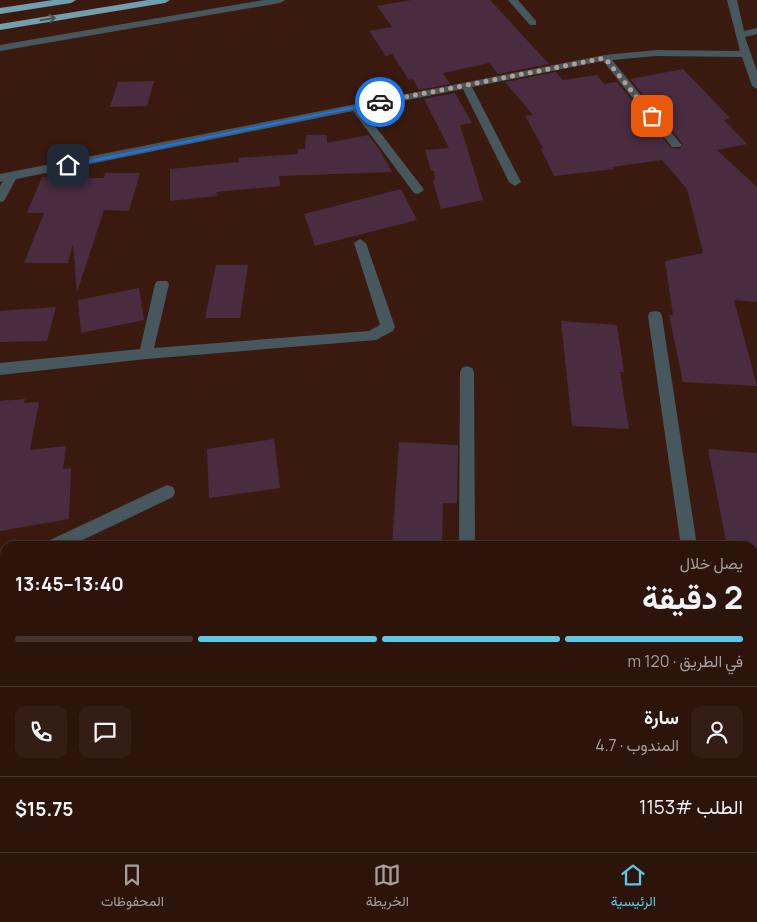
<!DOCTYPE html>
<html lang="ar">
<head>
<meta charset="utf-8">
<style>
  :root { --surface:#2c140b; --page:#341d14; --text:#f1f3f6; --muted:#a69e9d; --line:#48332c; --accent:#5bc8e6 }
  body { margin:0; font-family:Manrope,Vazirmatn,sans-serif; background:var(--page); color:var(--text); direction:rtl; height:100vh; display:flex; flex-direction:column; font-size:19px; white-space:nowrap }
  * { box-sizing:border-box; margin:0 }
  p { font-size:16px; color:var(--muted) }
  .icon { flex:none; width:28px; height:28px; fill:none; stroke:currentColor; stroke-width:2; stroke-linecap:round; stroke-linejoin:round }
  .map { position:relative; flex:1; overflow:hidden; direction:ltr }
  .details { position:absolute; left:0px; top:541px; width:758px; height:311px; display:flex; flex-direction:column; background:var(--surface); border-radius:15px 15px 0 0; box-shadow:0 2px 8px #0003,0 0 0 1px var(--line); direction:rtl }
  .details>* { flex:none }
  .pin { position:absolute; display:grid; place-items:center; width:42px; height:42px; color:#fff; margin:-21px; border-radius:10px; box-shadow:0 2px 8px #0006 }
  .courier { position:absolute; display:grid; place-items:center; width:50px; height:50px; margin:-25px; border:4px solid #1a73e8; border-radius:50%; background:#fff; color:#222; box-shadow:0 1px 6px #0007 }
  .overview em { font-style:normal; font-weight:700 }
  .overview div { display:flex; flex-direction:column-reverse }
  .overview { display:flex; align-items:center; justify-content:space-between; height:85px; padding:0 15px }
  h1 { font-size:32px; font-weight:700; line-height:38px }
  .bar { display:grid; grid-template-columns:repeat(4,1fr); gap:8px 5px; align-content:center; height:60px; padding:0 15px }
  .bar i { height:6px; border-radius:4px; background:var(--line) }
  .bar .current { background:var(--accent) }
  .bar p { grid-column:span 4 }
  .line { display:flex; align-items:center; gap:12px; padding:0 15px; border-top:1px solid var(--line) }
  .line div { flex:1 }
  .round { display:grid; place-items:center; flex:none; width:52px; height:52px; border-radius:10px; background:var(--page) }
  .dock { display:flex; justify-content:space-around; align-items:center; height:70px; border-top:1px solid var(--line); background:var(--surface); font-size:14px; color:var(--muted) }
  .dock a { display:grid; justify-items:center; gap:2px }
  .dock .current { color:var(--accent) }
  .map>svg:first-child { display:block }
  .building { fill:#4a2c41 }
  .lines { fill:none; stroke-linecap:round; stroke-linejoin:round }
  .minor { fill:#46585e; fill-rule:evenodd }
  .highway { fill:#719fae; fill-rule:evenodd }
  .oneway { stroke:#4d5152 }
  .route { fill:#1a73e8 }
  .done { stroke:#b69d94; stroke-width:5; stroke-dasharray:0 9 }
</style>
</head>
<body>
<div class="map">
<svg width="757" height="852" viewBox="0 0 757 852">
  <rect width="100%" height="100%" fill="#3a1a0f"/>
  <g class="building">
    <path d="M411,0h79l59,64 -51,10 -9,-11 -46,10 7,11 -31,6 -6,-11 -4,1 -17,-26 -6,2 -17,-25 23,-4 -15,-21z"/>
    <path d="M683,69l47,49 -6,2 23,24 -30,6 40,37v115l-23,-2 23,86 -74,-4 -14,-67h4l-8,-54 38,-8 -16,-64 -25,-29 -50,7 2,2 -60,7 -13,-27 2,-1 -18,-32 8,-1 -28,-33 51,-10 7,8 34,-5 7,9 13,-2 54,66 9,1 3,-5 -53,-65z"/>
    <path d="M154,81l-7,25 -37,1 8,-25z"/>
    <path d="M455,93l17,30 -12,2 23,75 -42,9 -8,-28 2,-1 -1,-9h-3l-6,-21 24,-2 -25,-49z"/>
    <path d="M306,135h21v8l41,-8 11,14 13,23 -113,4 1,10 -64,6 1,4 -47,5v-32l69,-7v-4l59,-4v-5h7z"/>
    <path d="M105,173h35l-11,38 -25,-1 -27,82 -4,-48 -5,19h-44l20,-50h-17l15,-36 62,1z"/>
    <path d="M401,189l16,31 -102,26 -11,-32z"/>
    <path d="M216,265h32l-8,53h-35z"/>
    <path d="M139,288l5,32 -63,13 -3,-33z"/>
    <path d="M56,307l-9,34 -47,1v-31z"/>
    <path d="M561,321l56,4 7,47h-4l9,57 -57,-3z"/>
    <path d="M25,399l-1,4 15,-1 -9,48 36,-4 -3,23 8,-1 -2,51 -69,12v-130z"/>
    <path d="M274,439l6,49 -71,10 -2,-49z"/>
    <path d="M399,442l59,3 -1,58h-14l-1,43h-50z"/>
    <path d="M708,449l49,4v93h-30z"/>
  </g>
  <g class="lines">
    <g class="minor">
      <path d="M264,0h21l-5,3 -280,48v-6z"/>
      <path d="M508,0h10l18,21v4h-6z"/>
      <path d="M727,0h10l7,31 13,-3v6l-12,3 12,34v18l-5,-3 -10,-29 -86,-1 -44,4 68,83 2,2 -2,2h-8l-69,-86 -131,26 49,95 -6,4 -6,-4 -46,-93 -101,20 60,78 2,3 -6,4 -4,-1 -61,-82 -337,68 -12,22 -4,1v-16l3,-5 -3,1v-8l605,-119 51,-5 84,1z"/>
      <path d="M360,239l6,4 29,84 -2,4 -17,9 -230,19 -146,16v-12l140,-14 15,-65 2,-3h10l2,3 -15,64 215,-17 11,-6 -26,-82z"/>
      <path d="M655,311l5,1 2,4 35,230h-16l-33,-230 2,-4z"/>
      <path d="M467,366l5,2 2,4 1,174h-16l1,-174 2,-4z"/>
      <path d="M167,485l6,2 2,5 -2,5 -103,49h-24l2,-5z"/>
      <path d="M757,793v21l-5,2v-21z"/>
      <path d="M18,848h20l1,4h-20z"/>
      <rect x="456" y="848" width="20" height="4"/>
      <path d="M652,848h28l-1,4h-28z"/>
    </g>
    <g class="highway">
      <path d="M53,0h23l-5,3 -71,11v-6z"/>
      <path d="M148,0h22l-5,3 -165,27v-6z"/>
    </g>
  </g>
  <defs><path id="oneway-shaft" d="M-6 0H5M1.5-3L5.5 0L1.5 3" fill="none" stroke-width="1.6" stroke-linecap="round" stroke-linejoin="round" transform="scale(1.25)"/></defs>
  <use class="oneway" href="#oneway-shaft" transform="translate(48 19) rotate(-9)"/>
  <path class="route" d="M380,101l2,2 -314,64 -3,-2z"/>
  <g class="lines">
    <path class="done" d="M380,102l225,-44 47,58"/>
  </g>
</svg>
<div class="pin" style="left:652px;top:116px;background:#ea580c"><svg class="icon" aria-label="bag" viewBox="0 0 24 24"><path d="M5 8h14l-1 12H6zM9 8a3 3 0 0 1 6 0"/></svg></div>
<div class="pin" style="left:68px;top:165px;background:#1f2937"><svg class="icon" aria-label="home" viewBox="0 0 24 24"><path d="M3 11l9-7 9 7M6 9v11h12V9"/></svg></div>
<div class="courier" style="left:380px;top:102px"><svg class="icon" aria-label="car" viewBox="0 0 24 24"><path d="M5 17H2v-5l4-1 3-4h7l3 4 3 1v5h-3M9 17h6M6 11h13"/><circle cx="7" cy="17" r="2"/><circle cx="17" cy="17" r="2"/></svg></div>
<section class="details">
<div class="overview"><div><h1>2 دقيقة</h1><p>يصل خلال</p></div><em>13:40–13:45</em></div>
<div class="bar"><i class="current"></i><i class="current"></i><i class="current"></i><i></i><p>في الطريق · 120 m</p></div>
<div class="line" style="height:90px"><a class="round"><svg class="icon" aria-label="person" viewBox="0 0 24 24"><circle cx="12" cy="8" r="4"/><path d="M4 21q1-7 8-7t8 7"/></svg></a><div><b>سارة</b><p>المندوب · 4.7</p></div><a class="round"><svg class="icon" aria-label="chat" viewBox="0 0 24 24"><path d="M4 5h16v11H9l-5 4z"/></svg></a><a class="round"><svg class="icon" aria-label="phone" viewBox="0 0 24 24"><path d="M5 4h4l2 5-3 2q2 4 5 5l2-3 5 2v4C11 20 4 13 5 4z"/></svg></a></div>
<div class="line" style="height:65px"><div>الطلب #1153</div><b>$15.75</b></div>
</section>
</div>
<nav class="dock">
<a class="current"><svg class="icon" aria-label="home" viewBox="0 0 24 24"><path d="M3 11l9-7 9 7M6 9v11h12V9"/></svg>الرئيسية</a>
<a><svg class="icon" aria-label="map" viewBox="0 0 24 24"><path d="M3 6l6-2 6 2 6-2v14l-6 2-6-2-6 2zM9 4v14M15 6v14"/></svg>الخريطة</a>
<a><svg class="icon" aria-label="saved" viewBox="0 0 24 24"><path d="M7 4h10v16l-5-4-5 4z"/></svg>المحفوظات</a>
</nav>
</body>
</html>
